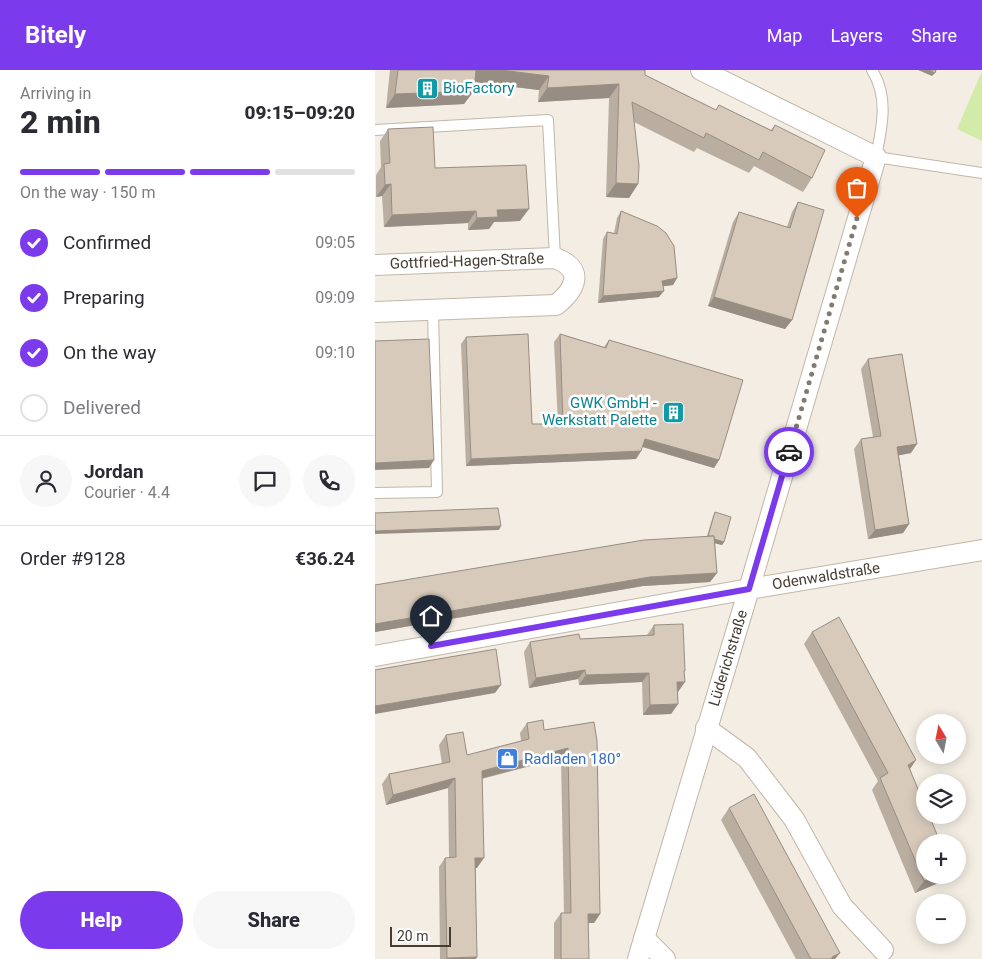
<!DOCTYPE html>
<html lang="en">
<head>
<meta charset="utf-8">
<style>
  :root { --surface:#fff; --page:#f7f7f7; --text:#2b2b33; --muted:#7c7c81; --line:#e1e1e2; --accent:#7c3aed }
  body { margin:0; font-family:Roboto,sans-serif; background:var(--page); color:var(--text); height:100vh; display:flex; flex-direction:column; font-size:19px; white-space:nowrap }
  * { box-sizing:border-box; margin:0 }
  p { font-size:16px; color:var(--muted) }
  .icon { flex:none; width:28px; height:28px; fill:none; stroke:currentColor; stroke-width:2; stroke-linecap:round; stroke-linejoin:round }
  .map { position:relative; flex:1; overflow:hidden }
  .side { display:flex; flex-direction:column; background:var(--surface); width:375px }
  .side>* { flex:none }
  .needle { width:32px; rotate:350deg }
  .fabs { position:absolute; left:541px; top:644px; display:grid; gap:10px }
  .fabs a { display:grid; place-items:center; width:50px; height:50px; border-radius:50%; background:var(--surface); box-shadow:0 2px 12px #0003; font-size:25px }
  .scale { position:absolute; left:15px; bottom:12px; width:61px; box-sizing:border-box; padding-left:5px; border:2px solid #453d33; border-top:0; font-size:14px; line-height:18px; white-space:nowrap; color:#453d33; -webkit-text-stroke:4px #fff; paint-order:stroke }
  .pin { position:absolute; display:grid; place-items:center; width:42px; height:42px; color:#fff; margin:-51px -21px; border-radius:50% 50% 50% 0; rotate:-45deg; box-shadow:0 0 5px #0007 }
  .pin .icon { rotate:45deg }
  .courier { position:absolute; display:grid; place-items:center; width:50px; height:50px; margin:-25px; border:4px solid #7c3aed; border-radius:50%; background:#fff; color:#222; box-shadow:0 1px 6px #0007 }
  .summary em { font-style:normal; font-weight:800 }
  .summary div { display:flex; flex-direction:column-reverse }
  .summary { display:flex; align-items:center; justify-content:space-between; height:85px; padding:0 20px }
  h1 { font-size:32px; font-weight:800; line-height:38px }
  .bar { display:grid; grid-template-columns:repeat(4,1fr); gap:8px 5px; align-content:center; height:60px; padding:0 20px }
  .bar i { height:6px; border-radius:4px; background:var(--line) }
  .bar .on { background:var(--accent) }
  .bar p { grid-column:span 4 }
  .line { display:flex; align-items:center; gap:12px; padding:0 20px; border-top:1px solid var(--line) }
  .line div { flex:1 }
  .round { display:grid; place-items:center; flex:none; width:52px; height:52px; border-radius:26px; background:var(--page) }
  ol { padding:0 20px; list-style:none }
  li { display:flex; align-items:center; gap:15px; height:55px }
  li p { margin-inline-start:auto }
  li .icon { padding:5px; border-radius:50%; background:var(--accent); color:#fff; stroke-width:4 }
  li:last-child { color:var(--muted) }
  li i { width:28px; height:28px; border:2px solid var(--line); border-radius:50% }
  .button { display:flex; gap:10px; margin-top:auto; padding:10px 20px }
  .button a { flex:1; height:58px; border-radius:30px; background:var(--accent); color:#fff; font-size:20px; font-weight:800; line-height:58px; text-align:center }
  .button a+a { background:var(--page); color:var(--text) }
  header { display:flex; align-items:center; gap:30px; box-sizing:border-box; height:70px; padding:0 25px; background:var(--accent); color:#fff }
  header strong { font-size:24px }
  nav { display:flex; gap:28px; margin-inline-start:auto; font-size:18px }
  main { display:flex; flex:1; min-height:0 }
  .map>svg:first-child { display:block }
  .green { fill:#d3eba8 }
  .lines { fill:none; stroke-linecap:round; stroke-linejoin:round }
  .lane-casing { stroke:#c2b7a8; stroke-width:12 }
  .street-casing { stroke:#c2b7a8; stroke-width:22 }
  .lane { stroke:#fff; stroke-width:10 }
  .street { stroke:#fff; stroke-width:20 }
  .wall { fill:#baaea1 }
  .shaded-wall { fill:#978d83 }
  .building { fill:#d8cabb; stroke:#978d83 }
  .done { stroke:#827b71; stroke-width:5; stroke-dasharray:0 9 }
  .route { stroke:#7c3aed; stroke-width:6 }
  .labels { text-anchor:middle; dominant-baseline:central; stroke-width:5; stroke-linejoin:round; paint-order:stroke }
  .culture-label { font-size:15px; fill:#0d838f; stroke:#fff; text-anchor:start }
  .street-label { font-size:15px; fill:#453d33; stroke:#fff }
  .shop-label { font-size:15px; fill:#366cbe; stroke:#fff; text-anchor:start }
</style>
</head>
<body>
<header>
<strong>Bitely</strong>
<nav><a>Map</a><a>Layers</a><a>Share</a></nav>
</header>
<main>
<section class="side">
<div class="summary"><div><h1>2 min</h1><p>Arriving in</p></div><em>09:15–09:20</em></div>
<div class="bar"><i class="on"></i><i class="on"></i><i class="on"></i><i></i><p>On the way · 150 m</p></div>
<ol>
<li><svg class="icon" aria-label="check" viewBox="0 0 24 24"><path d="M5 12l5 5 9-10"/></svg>Confirmed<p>09:05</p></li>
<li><svg class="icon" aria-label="check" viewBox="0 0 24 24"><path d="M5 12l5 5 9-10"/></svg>Preparing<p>09:09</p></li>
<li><svg class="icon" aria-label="check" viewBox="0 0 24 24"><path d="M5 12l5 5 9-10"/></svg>On the way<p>09:10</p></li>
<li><i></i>Delivered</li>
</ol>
<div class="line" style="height:90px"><a class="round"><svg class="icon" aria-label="person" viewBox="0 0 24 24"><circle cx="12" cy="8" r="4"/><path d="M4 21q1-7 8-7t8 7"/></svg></a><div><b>Jordan</b><p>Courier · 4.4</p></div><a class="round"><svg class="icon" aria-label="chat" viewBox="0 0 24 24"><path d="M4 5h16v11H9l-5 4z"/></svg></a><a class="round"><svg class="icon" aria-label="phone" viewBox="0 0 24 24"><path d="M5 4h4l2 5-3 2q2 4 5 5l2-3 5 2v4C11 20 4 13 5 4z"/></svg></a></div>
<div class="line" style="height:65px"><div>Order #9128</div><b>€36.24</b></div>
<div class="button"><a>Help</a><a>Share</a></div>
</section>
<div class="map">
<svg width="607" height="889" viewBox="0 0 607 889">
  <rect width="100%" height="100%" fill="#f3ede3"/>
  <path class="green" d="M607,1v70l-25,-12z"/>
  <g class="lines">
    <defs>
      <g id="lane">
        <path d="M497,0c17,27 10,57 4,87l106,16"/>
        <path d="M0,60l173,-10 7,138"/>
        <path d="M0,423l62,-1 -4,-182"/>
      </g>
      <g id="street">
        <path d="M0,195l180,-7c30,11 21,31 1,47l-181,7"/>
        <path d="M0,586l374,-67 233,-39"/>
        <path d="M331,658l41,30 47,61 48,87 41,44"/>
        <path d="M269,868l21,21"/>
        <path d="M263,889l111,-370 127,-432 -175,-87"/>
      </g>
    </defs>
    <use href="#lane" class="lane-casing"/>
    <use href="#street" class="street-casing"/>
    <use href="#lane" class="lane"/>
    <use href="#street" class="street"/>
  </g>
  <g class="wall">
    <path d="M15,0h255v5l71,35 3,-5 52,25 4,-5 37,53 -9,14 -49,-26 -5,7 -52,-25 -3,4 -60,-30 4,62 -9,14 -23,-1 3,-99 -71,4 1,-12 -64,-8 -11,22 -78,4z"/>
    <path d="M13,59l47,39 85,53 -26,1 -5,7 -21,1v-7l-84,4 -2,-31 -6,1v-22l5,-8 -1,-26z"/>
    <path d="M423,132l-6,118 -7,9 -77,-23 25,-84 6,-10 48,15 5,-15z"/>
    <path d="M246,141l56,67 -4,7 -10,1 -4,11 -61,6 5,-64 4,-7 7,1 3,-15z"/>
    <path d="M185,264l44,13 5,-7 110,120 -5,8 -72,-21 -1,4 -5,8 -170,7 -5,-122 5,-7 66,87h26l-4,-82z"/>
    <path d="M493,289l43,94 -12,2 10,69 -6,9 -35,6 -14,-90 7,-10 12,-2 -12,-68z"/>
    <path d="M340,442l9,30 -2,3 -7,-2 2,30 -7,9 -67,4 -268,46v-47l332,-49 6,-20z"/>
    <path d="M279,555l30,48 -7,19 1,12 -7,10 -28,1 -1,-33 -63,3 -1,-6 -49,9 -5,-36 6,-10 117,-7z"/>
    <path d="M437,562l97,137 16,106h22l-4,6 -28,12 -43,-103 6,-9 -74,-137z"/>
    <path d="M219,652l6,192 -6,9h-6l1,36h-35v-36l7,-10h3l-3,-155 -79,21 -5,89h-1v91h-36l-1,-92 6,-9h4l-1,-70 -62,17 -4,-21 7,-10 53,-10 -3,-19 7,-10 21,20 54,-14 -1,-8 7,-10 17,7z"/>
    <path d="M354,738l106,151h-39l-75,-139z"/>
  </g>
  <g class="shaded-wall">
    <path d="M99,0h26l49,6 -10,14 -72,-9z"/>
    <path d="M543,0h11l6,3 -3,3z"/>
    <path d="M244,14l-10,14 -71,4 9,-14z"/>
    <path d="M99,21l-10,13 -78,4 9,-14z"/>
    <path d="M241,113l22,1 -9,14 -23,-1z"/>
    <path d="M16,114l-9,12 -6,1 9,-12z"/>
    <path d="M154,139l-9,12 -26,1 -5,7 -21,1 9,-12 20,-8z"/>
    <path d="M101,141l-8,12 -84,4 8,-12z"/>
    <path d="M302,208l-4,7 -15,2 4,-6z"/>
    <path d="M289,221l-5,6 -61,6 5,-7z"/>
    <path d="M339,227l78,23 -7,9 -77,-23z"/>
    <path d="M270,369l74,21 -5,8 -74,-22z"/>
    <path d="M542,374l-6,9 -20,4 6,-10z"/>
    <path d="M266,381l-5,8 -170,7 5,-7z"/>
    <path d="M59,390l-5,8 -54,2v-7z"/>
    <path d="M534,454l-6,9 -35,6 7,-9z"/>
    <path d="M126,456l-2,4 -124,4v-3z"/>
    <path d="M333,467l16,5 -2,3 -17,-4z"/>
    <path d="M342,503l-7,9 -67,4 -268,46v-8l275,-47z"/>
    <path d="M210,600l-7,9 -49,9 7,-10z"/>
    <path d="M274,603l-7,9 -63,3 7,-10z"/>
    <path d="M302,612h8l-7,10z"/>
    <path d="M126,615l-6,8 -120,21v-8z"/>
    <path d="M303,634l-7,10 -28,1 7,-10z"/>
    <path d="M193,678l-7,10 -86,22 7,-9z"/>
    <path d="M541,690l-8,12v-7z"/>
    <path d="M80,708l-7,10 -62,17 7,-10z"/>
    <path d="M100,788h9l-7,10h-8z"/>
    <path d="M562,805h10l-4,6 -28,12 9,-12z"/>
    <path d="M213,844h12l-6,9h-13z"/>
    <path d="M465,883l-5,6h-5l2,-2z"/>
    <path d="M102,887l-1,2h-30l1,-1z"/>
  </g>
  <g class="building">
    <path d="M23,0h78l-2,21 -79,3z"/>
    <path d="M125,0h145v5l71,35 3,-5 53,26 3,-6 50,25 -13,28 -49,-26 -4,8 -53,-27 -2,5 -72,-36 7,64 -1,18 -22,-1 3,-99 -72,4 2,-12z"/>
    <path d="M554,0h7l-1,3z"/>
    <path d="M58,57l2,41 91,-3 3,44 -32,1 1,7 -21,1 -1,-7 -84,4 -1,-31 -6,1 -1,-21 6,-1 -2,-34z"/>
    <path d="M423,132l26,8 -32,110 -78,-23 25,-85 51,16z"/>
    <path d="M246,141l36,15 9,7 8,13 3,32 -15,3 2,10 -61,5 4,-64 10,2z"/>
    <path d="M153,264l4,90h31l-3,-90 46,14 3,-8 134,40 -24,80 -74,-21 -4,12 -170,8 -5,-122z"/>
    <path d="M54,269l5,121 -59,3v-122z"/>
    <path d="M527,284l15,90 -20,3 12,77 -34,6 -14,-91 20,-3 -13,-77z"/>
    <path d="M123,438l3,18 -126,5v-18z"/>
    <path d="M340,442l16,5 -7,25 -10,-3v-3h-6z"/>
    <path d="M339,466l3,37 -67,4 -275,47v-39l269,-45z"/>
    <path d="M464,547l77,143 -8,5 17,41v9h4l11,27h-15v33h12l-13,6 -44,-103 8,-5 -76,-141z"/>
    <path d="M308,554l2,47h-1l1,11h-8l1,22 -28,1 -1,-32 -63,2 -1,-5 -49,8 -6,-36 49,-8 1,5 74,-4v-10z"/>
    <path d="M121,579l5,36 -126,21v-36z"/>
    <path d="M168,650l1,10 50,-8 3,19 3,173h-12l1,45h-28v-46h10l-3,-165 -86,23 2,87h-9l2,99 -30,1 -2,-100 11,-1 -1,-79 -62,17 -4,-21 61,-12 -4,-27 17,-3 4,23 62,-16 -2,-16z"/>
    <path d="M379,724l86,159 -8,4v2h-21l-82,-151z"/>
  </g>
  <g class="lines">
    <path class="done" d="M414,382l68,-234"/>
    <path class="route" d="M56,576l318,-57 40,-137"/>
  </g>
  <defs>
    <symbol id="building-square" viewBox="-11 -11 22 22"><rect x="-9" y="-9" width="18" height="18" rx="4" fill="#0f9aa8" stroke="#fff"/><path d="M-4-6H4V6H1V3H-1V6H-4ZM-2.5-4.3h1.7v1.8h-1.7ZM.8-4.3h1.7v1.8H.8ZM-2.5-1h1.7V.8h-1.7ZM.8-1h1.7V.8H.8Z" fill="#fff"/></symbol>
    <symbol id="shop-square" viewBox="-11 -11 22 22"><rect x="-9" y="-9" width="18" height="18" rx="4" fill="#3f7fe0" stroke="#fff"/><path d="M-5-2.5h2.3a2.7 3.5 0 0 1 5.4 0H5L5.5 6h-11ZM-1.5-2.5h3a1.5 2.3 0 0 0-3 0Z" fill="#fff"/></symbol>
  </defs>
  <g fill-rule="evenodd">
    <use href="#building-square" x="40" y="6" width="25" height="25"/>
    <use href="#building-square" x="286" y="330" width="25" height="25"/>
    <use href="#shop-square" x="120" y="676" width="25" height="25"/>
  </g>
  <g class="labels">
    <g class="culture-label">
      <text x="68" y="18">BioFactory</text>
      <text x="282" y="333" text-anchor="end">GWK GmbH -<tspan x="282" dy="17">Werkstatt Palette</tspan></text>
    </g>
    <g class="street-label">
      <text transform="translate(92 191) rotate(-2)">Gottfried-Hagen-Straße</text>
      <text transform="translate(451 506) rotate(-9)">Odenwaldstraße</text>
      <text transform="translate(353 588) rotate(-73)">Lüderichstraße</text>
    </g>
    <g class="shop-label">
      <text x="149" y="689">Radladen 180°</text>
    </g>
  </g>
</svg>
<div class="fabs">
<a><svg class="needle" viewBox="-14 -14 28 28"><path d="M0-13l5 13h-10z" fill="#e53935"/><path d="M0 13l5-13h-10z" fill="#7c7c81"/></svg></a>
<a><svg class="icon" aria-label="layers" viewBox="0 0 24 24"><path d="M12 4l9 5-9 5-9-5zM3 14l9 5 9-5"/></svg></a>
<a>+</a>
<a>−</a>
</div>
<div class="scale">20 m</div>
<div class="pin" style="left:482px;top:148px;background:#ea580c"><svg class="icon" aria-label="bag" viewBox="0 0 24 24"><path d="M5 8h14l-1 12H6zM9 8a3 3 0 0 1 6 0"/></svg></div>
<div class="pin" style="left:56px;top:576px;background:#1f2937"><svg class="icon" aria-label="home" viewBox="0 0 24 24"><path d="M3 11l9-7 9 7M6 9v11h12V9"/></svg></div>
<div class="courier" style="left:414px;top:382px"><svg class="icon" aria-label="car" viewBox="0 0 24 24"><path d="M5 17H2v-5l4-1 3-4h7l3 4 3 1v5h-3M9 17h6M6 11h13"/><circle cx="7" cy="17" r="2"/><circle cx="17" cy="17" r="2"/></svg></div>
</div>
</main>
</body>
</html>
